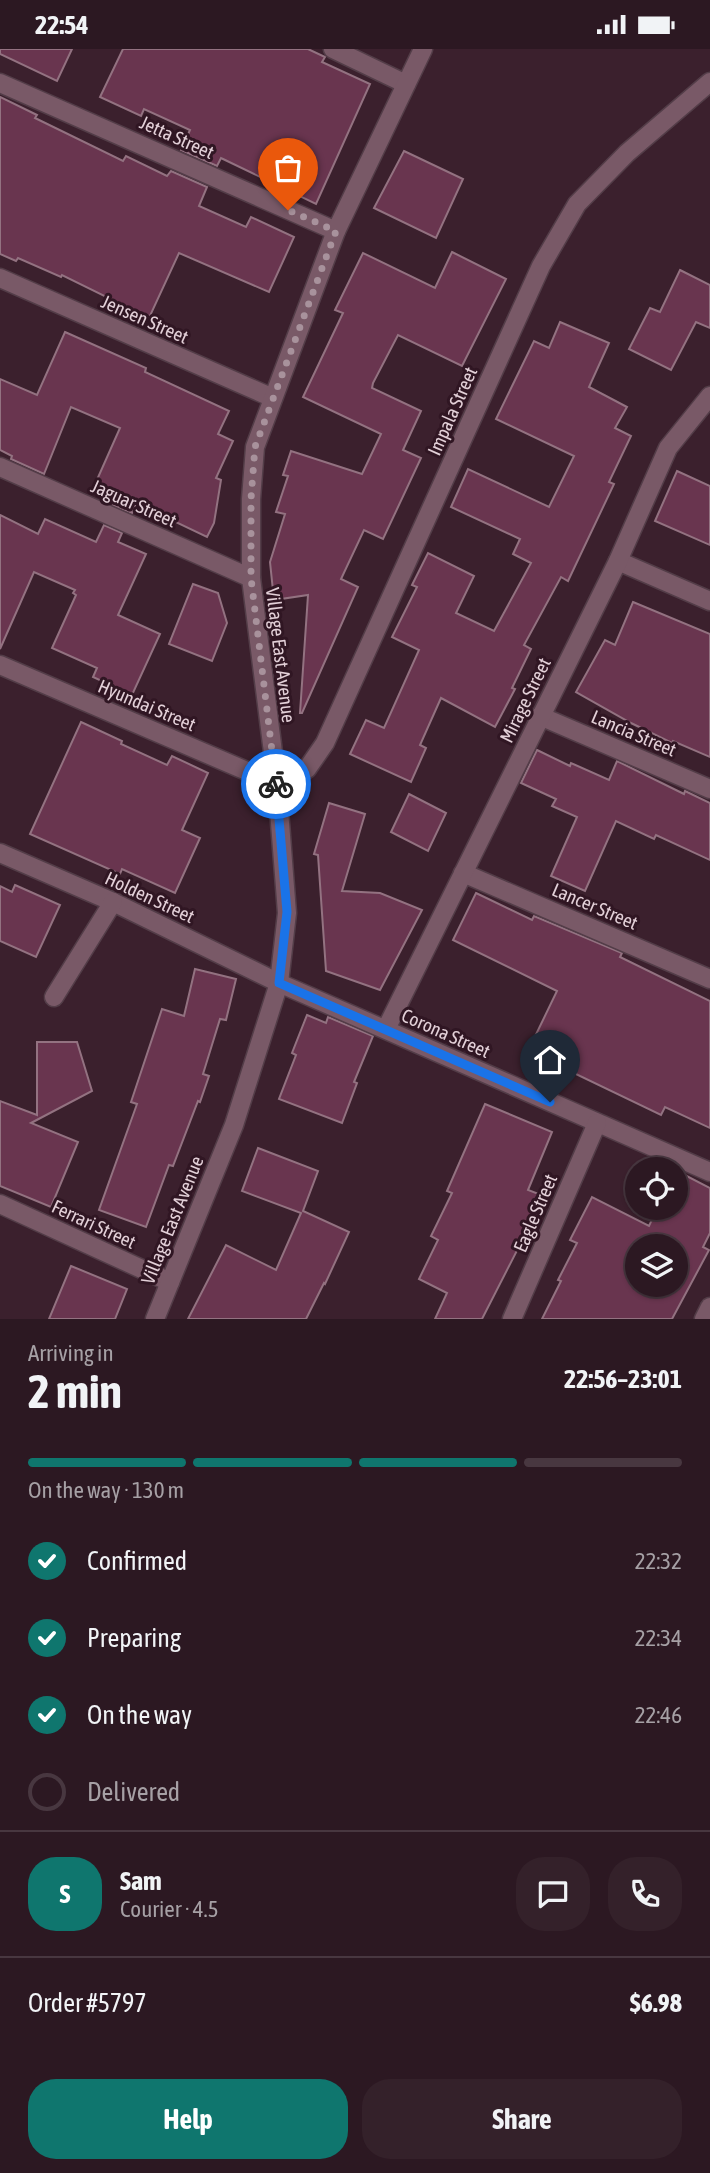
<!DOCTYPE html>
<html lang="en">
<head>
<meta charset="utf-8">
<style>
  :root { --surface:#2c1822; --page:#34212a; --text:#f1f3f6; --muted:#a6a0a5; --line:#483740; --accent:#0f766e }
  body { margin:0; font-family:"Asap Condensed",sans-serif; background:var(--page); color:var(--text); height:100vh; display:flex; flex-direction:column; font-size:26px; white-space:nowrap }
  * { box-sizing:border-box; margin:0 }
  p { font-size:23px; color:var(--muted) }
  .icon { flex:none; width:38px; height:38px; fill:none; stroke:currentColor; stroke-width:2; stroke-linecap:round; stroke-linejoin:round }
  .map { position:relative; height:1270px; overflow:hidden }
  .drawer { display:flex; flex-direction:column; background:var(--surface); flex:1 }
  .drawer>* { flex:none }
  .buttons { position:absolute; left:625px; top:1108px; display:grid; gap:14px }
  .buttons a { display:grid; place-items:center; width:63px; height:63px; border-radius:50%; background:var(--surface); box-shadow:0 2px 5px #0004,0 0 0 2px var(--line); font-size:35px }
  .pin { position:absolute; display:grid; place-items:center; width:60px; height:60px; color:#fff; margin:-72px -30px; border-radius:50% 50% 50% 0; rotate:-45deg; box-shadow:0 0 7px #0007 }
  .pin .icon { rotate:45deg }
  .courier { position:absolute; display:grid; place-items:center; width:70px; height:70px; margin:-35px; border:5px solid #1a73e8; border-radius:50%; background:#fff; color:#222; box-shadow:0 2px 9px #0007 }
  .head em { font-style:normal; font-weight:700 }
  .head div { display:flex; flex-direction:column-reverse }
  .head { display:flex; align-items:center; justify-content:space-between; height:119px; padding:0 28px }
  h1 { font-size:46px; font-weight:700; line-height:52px }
  .bar { display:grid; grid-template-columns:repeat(4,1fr); gap:10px 7px; align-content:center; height:84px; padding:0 28px }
  .bar i { height:9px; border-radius:5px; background:var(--line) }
  .bar .selected { background:var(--accent) }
  .bar p { grid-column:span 4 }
  .line { display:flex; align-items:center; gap:18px; padding:0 28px; border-top:2px solid var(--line) }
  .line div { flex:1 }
  .round { display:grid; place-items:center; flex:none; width:74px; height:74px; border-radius:28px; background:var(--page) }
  ol { padding:0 28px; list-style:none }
  li { display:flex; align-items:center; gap:21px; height:77px }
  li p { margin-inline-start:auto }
  li .icon { padding:7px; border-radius:50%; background:var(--accent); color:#fff; stroke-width:4 }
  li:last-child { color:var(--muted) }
  li i { width:38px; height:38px; border:4px solid var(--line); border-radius:50% }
  .action { display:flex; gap:14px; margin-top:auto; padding:14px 28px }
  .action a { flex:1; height:80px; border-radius:28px; background:var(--accent); color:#fff; font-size:28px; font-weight:700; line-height:80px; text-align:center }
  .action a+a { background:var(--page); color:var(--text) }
  .status { display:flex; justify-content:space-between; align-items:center; height:49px; padding:0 35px; background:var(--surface); direction:ltr }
  .status svg { height:19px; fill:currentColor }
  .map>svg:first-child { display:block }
  .building { fill:#69354f; stroke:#937281; stroke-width:2; fill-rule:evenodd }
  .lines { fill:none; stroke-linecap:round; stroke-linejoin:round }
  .minor-casing { stroke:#533d48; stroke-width:21 }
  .tertiary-casing { stroke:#533d48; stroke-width:21 }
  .minor { stroke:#795967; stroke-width:18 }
  .tertiary { stroke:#795967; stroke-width:18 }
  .done { stroke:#a8929c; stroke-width:7; stroke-dasharray:0 12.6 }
  .route { stroke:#1a73e8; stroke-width:9 }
  .labels { text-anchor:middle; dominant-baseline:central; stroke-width:6; stroke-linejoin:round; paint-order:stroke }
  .street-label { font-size:19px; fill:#e3d0d8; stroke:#301623 }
</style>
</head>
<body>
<div class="status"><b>22:54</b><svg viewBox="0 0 49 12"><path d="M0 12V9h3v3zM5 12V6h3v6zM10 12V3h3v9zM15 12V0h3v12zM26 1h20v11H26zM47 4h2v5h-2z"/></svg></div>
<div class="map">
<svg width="710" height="1270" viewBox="0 0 710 1270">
  <rect width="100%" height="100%" fill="#3b202d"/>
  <g class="building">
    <path d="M0,0h72l-15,32 -57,-27z"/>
    <path d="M123,0h185l17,8 -3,5 48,22 -54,120 -93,-45 -2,-1 -4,8 -36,-16 9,-20 -46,-21 -3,7 -41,-19z"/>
    <path d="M0,48l37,18 -2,3 88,43 3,-5 41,20 4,-5 36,16 -8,19 47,21 5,-10 43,20 -25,55 -90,-39 -30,65 -87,-43 -1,2 -43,-19 -2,3 -16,-7z"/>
    <path d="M404,102l59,28 -27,59 -62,-30z"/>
    <path d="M452,203l54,27 -44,87 -64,-31 -25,48 -1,5 49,23 -18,39 18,8 -38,81 -19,-9 -23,49 17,8 -56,126h-2l8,-118 -34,5 -4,-38 15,-48 -9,-2 12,-36 -5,-1 8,-24 71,23 19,-40 -78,-37 40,-84 -8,-3 28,-57 72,35z"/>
    <path d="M680,221l30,15v43l-14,-6 -25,48 -42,-21 21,-41 10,4z"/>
    <path d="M560,273l49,21 -20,44 38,20 -12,21 16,8 -22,46 5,2 -46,97 -7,-4 -37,68 7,4 -19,39 3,1 -20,38 -54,-29 -21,47 6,3 -15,34 -61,-28 16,-34 18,8 35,-78 -27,-13 25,-50 -5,-2 16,-32 46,23 -18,37 38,18 37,-68 -18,-9 7,-15 -69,-32 17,-38 81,38 25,-51 -78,-37 38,-78 15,7z"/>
    <path d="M65,283l81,36 -1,4 84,39 -11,23 15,7 -17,37 5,2 -7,43 -7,14 -71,-34 -4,10 -19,-8 2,-4 -23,-10 28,-63 -49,-21 -27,67 -33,-15 1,-3 -12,-6v-71l37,16z"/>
    <path d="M677,422l33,15v59l-55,-24z"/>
    <path d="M0,466l38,19 7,-15 51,23 8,-17 18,8 -4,9 28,12 -28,61 42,19 -28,61 -39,-18 4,-9 -45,-20 24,-53 -3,-2 2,-3 -41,-18 -34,77z"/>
    <path d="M193,535l25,9 9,30 -15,38 -43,-17z"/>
    <path d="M633,553l77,32v123l-37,-16 -1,2 -41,-20 -55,-31 29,-52 10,5z"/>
    <path d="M81,673l41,19 -1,3 46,21 5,-9 36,17 -26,57 18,8 -25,55 -53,-24 -2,5 -90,-40z"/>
    <path d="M537,701l33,16 1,-3 38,17 8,-19 67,33 1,-3 25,12v57l-54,-25 -2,4 -38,-18 -31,70 -34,-15 26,-59 -25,-11 4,-7 -35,-16z"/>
    <path d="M409,745l37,19 -18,38 -37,-19z"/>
    <path d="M329,754l36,11 -23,77 38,2 42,17 -42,80 -54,-19 -8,-116 -4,-1z"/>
    <path d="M15,836l45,20 -24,52 -36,-16v-55l12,6z"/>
    <path d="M476,844l56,27 2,-4 88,37 -2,4 90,44v127l-45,-21 -4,8 -133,-64 29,-60 -104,-51z"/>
    <path d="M195,920l41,10 -10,41 -6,-1 -17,55 6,2 -9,26 -2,-1 -25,65 -4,-1 -23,62 -47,-17 38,-106 -6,-2 31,-93 22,7z"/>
    <path d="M307,966l19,8 2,-6 45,19 -19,46 3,1 -15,40 -63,-24 17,-44 -4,-2z"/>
    <path d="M37,993h40l15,49 -61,32 47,19 -27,65 -51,-21v-85l37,14z"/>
    <path d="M485,1055l67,28 -24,58 16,6 -13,30 -1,-1 -48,94h-47l12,-26 -28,-14 19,-39 -7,-4 21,-43 -5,-2z"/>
    <path d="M258,1099l60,23 -15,40 46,21 -24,52 -1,-1 -18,36h-118l38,-74 50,25 25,-57 -59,-22z"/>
    <path d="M677,1122l33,17v45l-7,14 6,3 -37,69h-130l19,-38 -3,-1 19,-37 -7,-3 22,-43 57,29 9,-19h18zM637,1197h39v39h-39z"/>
    <path d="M71,1217l56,23 -12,30h-66z"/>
  </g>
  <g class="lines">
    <defs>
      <g id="minor">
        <path d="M333,0l73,35"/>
        <path d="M0,34l336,148"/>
        <path d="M0,229l273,120"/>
        <path d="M0,418l251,111"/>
        <path d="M618,512l92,40"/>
        <path d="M0,616l277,119 30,-15 18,-26 216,-477 36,-62 50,-51 83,-71"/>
        <path d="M540,667l170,73"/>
        <path d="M0,804l113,49 166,81 431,189"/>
        <path d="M463,824l247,106"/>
        <path d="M54,948l59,-95"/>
        <path d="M386,980l232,-468 50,-113 42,-52"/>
        <path d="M0,1155l170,78"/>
        <path d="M512,1270l85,-196"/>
        <path d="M704,1270l6,-12"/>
      </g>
      <path id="tertiary" d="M155,1270l79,-194 45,-142 8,-70 -10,-129 -26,-206v-79l4,-52 81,-216 87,-182"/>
    </defs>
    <use href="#minor" class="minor-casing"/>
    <use href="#tertiary" class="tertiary-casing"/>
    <use href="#minor" class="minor"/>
    <use href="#tertiary" class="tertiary"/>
  </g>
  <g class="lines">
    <path class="done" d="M276,735l-25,-206v-79l4,-52 81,-216 -48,-21"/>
    <path class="route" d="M276,735l11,128 -8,71 271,119"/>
  </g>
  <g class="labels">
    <g class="street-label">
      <text transform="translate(177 88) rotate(24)">Jetta Street</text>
      <text transform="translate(145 270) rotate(24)">Jensen Street</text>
      <text transform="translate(452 362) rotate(-66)">Impala Street</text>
      <text transform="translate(134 454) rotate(24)">Jaguar Street</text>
      <text transform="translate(281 606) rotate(83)">Village East Avenue</text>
      <text transform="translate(525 651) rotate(-64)">Mirage Street</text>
      <text transform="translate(147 656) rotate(23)">Hyundai Street</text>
      <text transform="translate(634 684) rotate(23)">Lancia Street</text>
      <text transform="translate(150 848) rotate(25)">Holden Street</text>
      <text transform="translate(595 857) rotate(23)">Lancer Street</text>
      <text transform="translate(446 984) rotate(24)">Corona Street</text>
      <text transform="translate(535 1164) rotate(-67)">Eagle Street</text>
      <text transform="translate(172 1171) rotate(-68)">Village East Avenue</text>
      <text transform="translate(94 1175) rotate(25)">Ferrari Street</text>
    </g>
  </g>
</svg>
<div class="buttons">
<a><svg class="icon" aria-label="locate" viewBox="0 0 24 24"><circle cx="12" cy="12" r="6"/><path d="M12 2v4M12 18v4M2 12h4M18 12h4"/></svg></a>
<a><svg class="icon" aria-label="layers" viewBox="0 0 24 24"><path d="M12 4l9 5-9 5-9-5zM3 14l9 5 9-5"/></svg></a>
</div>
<div class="pin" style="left:288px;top:161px;background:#ea580c"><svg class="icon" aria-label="bag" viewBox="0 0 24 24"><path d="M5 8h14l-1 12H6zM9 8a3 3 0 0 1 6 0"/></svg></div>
<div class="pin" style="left:550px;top:1053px;background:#1f2937"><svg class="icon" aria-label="home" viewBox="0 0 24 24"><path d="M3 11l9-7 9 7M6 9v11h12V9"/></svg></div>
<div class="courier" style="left:276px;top:735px"><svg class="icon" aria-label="bike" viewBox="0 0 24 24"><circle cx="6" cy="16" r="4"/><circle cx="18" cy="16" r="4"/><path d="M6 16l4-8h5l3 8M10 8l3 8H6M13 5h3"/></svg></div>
</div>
<section class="drawer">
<div class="head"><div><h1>2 min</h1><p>Arriving in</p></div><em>22:56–23:01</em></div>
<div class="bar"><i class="selected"></i><i class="selected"></i><i class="selected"></i><i></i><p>On the way · 130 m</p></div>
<ol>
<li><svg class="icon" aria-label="check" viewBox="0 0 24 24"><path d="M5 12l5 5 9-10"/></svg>Confirmed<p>22:32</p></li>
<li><svg class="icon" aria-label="check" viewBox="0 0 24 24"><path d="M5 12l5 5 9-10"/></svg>Preparing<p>22:34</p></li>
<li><svg class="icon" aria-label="check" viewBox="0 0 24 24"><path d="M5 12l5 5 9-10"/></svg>On the way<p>22:46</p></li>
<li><i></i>Delivered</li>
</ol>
<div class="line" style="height:126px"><b class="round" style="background:var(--accent);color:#fff">S</b><div><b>Sam</b><p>Courier · 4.5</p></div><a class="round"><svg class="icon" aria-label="chat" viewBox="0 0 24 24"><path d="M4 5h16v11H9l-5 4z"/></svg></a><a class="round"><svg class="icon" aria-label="phone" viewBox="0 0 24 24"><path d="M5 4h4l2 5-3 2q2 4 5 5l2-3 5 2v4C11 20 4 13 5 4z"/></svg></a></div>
<div class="line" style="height:91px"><div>Order #5797</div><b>$6.98</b></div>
<div class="action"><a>Help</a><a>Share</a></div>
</section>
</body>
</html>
